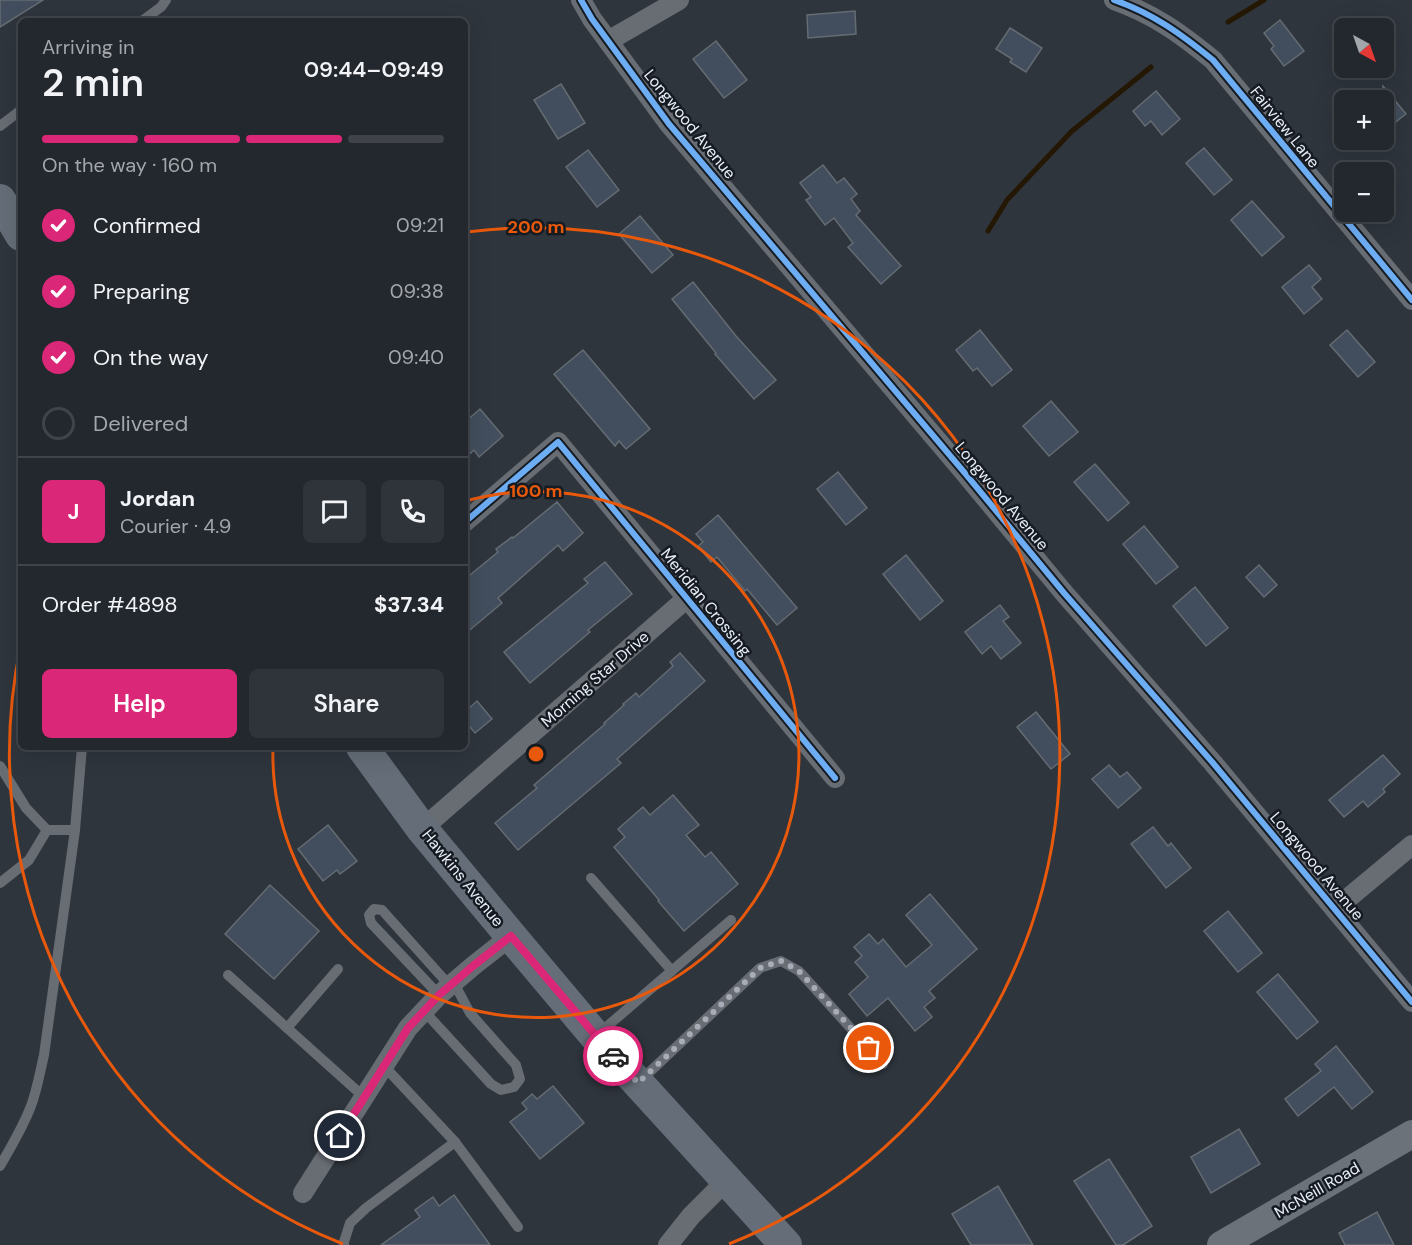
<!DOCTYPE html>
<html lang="en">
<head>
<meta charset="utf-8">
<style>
  :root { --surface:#23282e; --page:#2f343a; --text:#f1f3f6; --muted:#a3a6aa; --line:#40444a; --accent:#db2777 }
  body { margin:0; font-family:"DM Sans",sans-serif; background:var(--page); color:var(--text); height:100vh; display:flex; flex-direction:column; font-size:22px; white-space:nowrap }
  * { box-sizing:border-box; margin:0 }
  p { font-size:20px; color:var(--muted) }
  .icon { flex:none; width:33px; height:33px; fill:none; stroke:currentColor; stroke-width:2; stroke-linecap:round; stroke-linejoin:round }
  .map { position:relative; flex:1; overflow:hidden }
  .details { position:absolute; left:18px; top:18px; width:450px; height:732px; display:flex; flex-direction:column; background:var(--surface); border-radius:9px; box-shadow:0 6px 24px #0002,0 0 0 2px var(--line) }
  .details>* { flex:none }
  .needle { width:39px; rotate:140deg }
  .fabs { position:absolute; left:1334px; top:18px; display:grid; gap:12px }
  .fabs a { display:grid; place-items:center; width:60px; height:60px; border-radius:9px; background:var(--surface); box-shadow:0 6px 24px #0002,0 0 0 2px var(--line); font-size:30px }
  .pin { position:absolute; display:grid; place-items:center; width:51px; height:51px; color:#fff; margin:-26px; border:3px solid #fff; border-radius:50%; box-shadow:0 2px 6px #0007 }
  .courier { position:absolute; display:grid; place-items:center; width:60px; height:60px; margin:-30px; border:4px solid #db2777; border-radius:50%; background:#fff; color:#222; box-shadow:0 2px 8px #0007 }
  .head em { font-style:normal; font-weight:600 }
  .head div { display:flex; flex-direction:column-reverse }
  .head { display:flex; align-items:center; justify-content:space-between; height:102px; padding:0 24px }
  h1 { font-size:39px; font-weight:600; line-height:45px }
  .bar { display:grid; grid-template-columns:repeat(4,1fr); gap:9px 6px; align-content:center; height:72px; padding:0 24px }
  .bar i { height:8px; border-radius:4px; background:var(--line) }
  .bar .current { background:var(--accent) }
  .bar p { grid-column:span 4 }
  .line { display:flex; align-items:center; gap:15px; padding:0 24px; border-top:2px solid var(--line) }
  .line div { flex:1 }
  .round { display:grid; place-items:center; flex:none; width:63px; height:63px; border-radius:9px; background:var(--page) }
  ol { padding:0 24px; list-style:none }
  li { display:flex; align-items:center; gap:18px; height:66px }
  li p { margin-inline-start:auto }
  li .icon { padding:6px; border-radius:50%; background:var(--accent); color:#fff; stroke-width:4 }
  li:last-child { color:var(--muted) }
  li i { width:33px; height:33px; border:3px solid var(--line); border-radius:50% }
  .action { display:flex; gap:12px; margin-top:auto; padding:12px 24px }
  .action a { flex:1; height:69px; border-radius:9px; background:var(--accent); color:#fff; font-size:24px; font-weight:600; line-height:69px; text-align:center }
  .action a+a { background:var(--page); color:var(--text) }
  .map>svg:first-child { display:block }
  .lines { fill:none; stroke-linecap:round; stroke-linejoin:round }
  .stream { stroke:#241805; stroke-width:5 }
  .building { fill:#424e5d; stroke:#656b72; stroke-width:1.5 }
  .lane { stroke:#686c73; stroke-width:10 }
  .street { stroke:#686c73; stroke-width:20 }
  .secondary { stroke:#6b727a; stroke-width:28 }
  .primary { stroke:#656d78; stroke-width:32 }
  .cycleway-casing { stroke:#161b22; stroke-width:10 }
  .cycleway { stroke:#6dadf4; stroke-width:6 }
  .done { stroke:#a7adb7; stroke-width:6; stroke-dasharray:0 10.8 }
  .route { stroke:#db2777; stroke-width:8 }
  .ring { fill:none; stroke:#e8590c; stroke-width:3 }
  .labels { text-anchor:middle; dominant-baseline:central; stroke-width:5; stroke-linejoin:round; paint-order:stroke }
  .street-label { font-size:16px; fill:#e7eef8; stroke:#161b22 }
  .centre { fill:#e8590c; stroke:#161b22; stroke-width:3 }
  .ring-label { font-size:18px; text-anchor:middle; font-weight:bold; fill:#e8590c; stroke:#161b22; stroke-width:5; stroke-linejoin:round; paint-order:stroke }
</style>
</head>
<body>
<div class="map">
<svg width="1412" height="1245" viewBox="0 0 1412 1245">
  <rect width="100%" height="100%" fill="#2f353d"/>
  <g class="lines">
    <g class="stream">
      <path d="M1228,22l36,-22"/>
      <path d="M988,231l19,-31 65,-69 79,-64"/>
    </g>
  </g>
  <g class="building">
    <path d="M0,0h43l-43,27z"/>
    <path d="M855,11l1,23 -48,4 -1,-23z"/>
    <path d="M1280,20l24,31 -20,15 -13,-17 3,-3 -10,-13z"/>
    <path d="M1010,28l32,20 -16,24 -16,-10 2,-3 -16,-10z"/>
    <path d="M716,41l31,39 -23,18 -31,-39z"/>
    <path d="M561,84l24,39 -27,16 -24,-39z"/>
    <path d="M1383,86l23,28 -23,18z"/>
    <path d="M1156,91l24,28 -18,16 -11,-14 -6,5 -12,-15z"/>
    <path d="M1204,148l28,32 -18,15 -28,-32z"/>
    <path d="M588,150l31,40 -22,17 -31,-40z"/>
    <path d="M823,165l14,18 7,-5 13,16 -6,5 9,12 -4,4 45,51 -20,18 -33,-37 5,-4 -19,-25 -9,7 -19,-25 5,-3 -11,-14z"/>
    <path d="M1252,201l32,36 -22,19 -31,-36z"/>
    <path d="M640,216l33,39 -21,18 -33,-39z"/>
    <path d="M1309,265l12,14 -9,8 10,12 -18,15 -22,-27z"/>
    <path d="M693,282l43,54 40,44 -22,19 -39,-45 1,-1 -44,-54z"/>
    <path d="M980,330l32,40 -20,16 -15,-18 -4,3 -17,-21z"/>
    <path d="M1347,330l28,32 -17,15 -28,-32z"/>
    <path d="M583,350l67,79 -24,20 -7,-8 -4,5 -61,-72z"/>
    <path d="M1051,401l27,31 -29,24 -26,-30z"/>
    <path d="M480,409l23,27 -24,21 -5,-7 -9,8v-36z"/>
    <path d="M1095,464l34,39 -21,18 -34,-39z"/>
    <path d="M838,472l29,36 -21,17 -29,-36z"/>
    <path d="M557,502l26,31 -20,18 -5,-6 -60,53 4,5 -37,31v-55l33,-27 -2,-3 16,-12 1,1z"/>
    <path d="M718,515l79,93 -20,17 -30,-36 -2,2 -28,-34 -6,5 -13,-16 5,-4 -7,-8z"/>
    <path d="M1144,526l34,41 -22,17 -33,-40z"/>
    <path d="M906,555l37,46 -23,19 -37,-46z"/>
    <path d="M605,562l27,32 -44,36 2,2 -60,51 -26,-31 84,-69 -4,-4z"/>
    <path d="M1259,565l18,20 -13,12 -18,-20z"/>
    <path d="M1195,587l33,41 -22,18 -33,-40z"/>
    <path d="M1000,605l9,12 -6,4 18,22 -20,16 -10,-13 -9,8 -17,-22z"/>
    <path d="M680,653l25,28 -88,78 4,4 -103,87 -23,-27 42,-35 -3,-3 71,-61 -1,-1 20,-18 -1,-1 13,-11 3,4 34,-31 -3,-4z"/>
    <path d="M477,701l15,18 -17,14 -10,-12v-9z"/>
    <path d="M1036,712l34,42 -19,15 -34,-42z"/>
    <path d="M1383,755l17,19 -17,15 2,3 -17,15 -5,-6 -19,16 -15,-17z"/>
    <path d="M1109,765l11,12 7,-5 14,16 -23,20 -26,-29z"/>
    <path d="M673,795l26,30 -13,10 19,22 6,-5 27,32 -54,47 -26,-30 1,-1 -45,-53 11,-10 -7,-8 25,-22 7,8z"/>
    <path d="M328,825l29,36 -17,13 -3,-4 -14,11 -25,-32z"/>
    <path d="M1153,827l15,19 3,-3 20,25 -25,20 -35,-44z"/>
    <path d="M270,885l49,46 -45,48 -49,-45z"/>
    <path d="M930,894l47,55 -48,42 6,7 -11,9 8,10 -17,14 -27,-33 -21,18 -18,-22 19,-17 -13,-15 7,-6 -8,-9 15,-13 9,10 5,-5 23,28 26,-22 -26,-30z"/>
    <path d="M1228,911l34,42 -24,19 -34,-41z"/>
    <path d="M1278,974l40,48 -21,17 -40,-47z"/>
    <path d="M1336,1046l37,46 -21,17 -18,-22 -36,29 -13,-17 36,-28 -6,-7z"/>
    <path d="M553,1086l31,37 -44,36 -30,-37 17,-13 -5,-6 10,-9 5,5z"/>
    <path d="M1239,1129l21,35 -49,29 -20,-36z"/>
    <path d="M1109,1159l43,67 -29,19h-7l-42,-64z"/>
    <path d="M998,1186l35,59h-62l-19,-31z"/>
    <path d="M454,1195l36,50h-109l39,-28 -5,-7 18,-13 6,9z"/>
    <path d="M1377,1212l17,33h-49l-6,-12z"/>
  </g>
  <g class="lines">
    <g class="lane">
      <path d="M142,21l19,-14 5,-7"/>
      <path d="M0,126l21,-16"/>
      <path d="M0,766l26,42 21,22"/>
      <path d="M591,878l81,93"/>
      <path d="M0,883l29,-23 18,-30h28"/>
      <path d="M228,975l136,122"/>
      <path d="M439,995l-68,-72 -2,-8 5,-6 8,1 68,76"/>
      <path d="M424,1011l67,73 10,6 13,-3 6,-8 -4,-14 -46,-52 -16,-30"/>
      <path d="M287,1028l51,-59"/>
      <path d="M597,1035l134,-115"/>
      <path d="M384,1066l71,76 63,85"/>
      <path d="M640,1081l120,-113 21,-7 18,10 84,93"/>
      <path d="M0,1166c11,-19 23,-39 31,-60 6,-16 9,-34 13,-51l31,-225 7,-83"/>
      <path d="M344,1245v-3l6,-19 16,-15 89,-66"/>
    </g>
    <g class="street">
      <path d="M581,0l11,19 77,105 295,348 100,121 149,170 199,239"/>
      <path d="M1114,0c40,14 67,34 99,60l199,240"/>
      <path d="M608,41l71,-41"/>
      <path d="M465,522l93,-80 277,336"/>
      <path d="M422,829l264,-230"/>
      <path d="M1335,909l77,-64"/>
      <path d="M303,1193l105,-165 31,-33 34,-29 38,-30"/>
      <path d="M668,1245l23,-29 36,-36"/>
    </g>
    <path class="secondary" d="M1221,1245l191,-111"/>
    <g class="primary">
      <path d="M0,200l21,35"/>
      <path d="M362,747l60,82 89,107 85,101 190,208"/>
    </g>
    <defs>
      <g id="cycleway">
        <path d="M581,0l11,19 77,105 295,348 100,121 149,170 199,239"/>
        <path d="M1114,0c40,14 67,34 99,60l199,240"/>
        <path d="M465,522l93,-80 277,336"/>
      </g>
    </defs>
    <use href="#cycleway" class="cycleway-casing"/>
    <use href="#cycleway" class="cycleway"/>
  </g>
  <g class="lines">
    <path class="done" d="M613,1056l25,27 122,-115 21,-7 18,10 70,77"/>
    <path class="route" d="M340,1136l68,-108 31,-33 34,-29 38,-30 102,120"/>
  </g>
  <g class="ring">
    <path d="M466 501A263 263 0 1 1 273 747"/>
    <path d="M343 1244A527 527 0 0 1 21 644M467 232A527 527 0 0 1 729 1244"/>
  </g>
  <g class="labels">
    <g class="street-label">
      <text transform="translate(690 124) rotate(51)">Longwood Avenue</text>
      <text transform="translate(1285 127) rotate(51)">Fairview Lane</text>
      <text transform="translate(1002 496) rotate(50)">Longwood Avenue</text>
      <text transform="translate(706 602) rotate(51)">Meridian Crossing</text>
      <text transform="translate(595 679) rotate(-41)">Morning Star Drive</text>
      <text transform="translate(1317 866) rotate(50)">Longwood Avenue</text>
      <text transform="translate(463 878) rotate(51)">Hawkins Avenue</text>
      <text transform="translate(1317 1190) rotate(-30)">McNeill Road</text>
    </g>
  </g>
  <circle cx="536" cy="754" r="9" class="centre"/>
  <g class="ring-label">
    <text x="536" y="233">200 m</text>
    <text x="536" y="497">100 m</text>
  </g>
</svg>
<div class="fabs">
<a><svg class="needle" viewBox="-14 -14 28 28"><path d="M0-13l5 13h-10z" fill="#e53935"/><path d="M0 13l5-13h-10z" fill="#a3a6aa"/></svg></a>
<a>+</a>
<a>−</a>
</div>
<div class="pin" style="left:869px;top:1048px;background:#ea580c"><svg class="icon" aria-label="bag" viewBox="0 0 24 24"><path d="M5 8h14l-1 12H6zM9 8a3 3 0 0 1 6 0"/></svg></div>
<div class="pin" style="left:340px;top:1136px;background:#1f2937"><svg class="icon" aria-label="home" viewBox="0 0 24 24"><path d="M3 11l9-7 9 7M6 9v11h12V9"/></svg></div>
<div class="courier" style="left:613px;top:1056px"><svg class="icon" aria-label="car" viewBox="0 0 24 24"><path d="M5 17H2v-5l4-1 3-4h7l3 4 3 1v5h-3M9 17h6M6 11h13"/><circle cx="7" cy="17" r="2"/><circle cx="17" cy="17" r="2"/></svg></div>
<section class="details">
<div class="head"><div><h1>2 min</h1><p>Arriving in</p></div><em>09:44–09:49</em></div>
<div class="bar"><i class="current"></i><i class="current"></i><i class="current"></i><i></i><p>On the way · 160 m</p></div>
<ol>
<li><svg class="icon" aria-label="check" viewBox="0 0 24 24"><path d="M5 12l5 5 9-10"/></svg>Confirmed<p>09:21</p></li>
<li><svg class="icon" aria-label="check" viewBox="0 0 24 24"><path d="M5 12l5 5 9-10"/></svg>Preparing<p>09:38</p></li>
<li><svg class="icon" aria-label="check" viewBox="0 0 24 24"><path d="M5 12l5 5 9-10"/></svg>On the way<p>09:40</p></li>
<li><i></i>Delivered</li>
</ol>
<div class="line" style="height:108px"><b class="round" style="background:var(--accent);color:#fff">J</b><div><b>Jordan</b><p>Courier · 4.9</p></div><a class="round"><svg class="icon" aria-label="chat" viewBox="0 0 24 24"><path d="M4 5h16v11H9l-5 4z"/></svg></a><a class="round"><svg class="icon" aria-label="phone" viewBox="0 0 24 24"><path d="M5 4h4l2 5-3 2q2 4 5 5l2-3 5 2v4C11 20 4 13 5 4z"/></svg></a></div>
<div class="line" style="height:78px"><div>Order #4898</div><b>$37.34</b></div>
<div class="action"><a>Help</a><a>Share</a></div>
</section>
</div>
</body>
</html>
